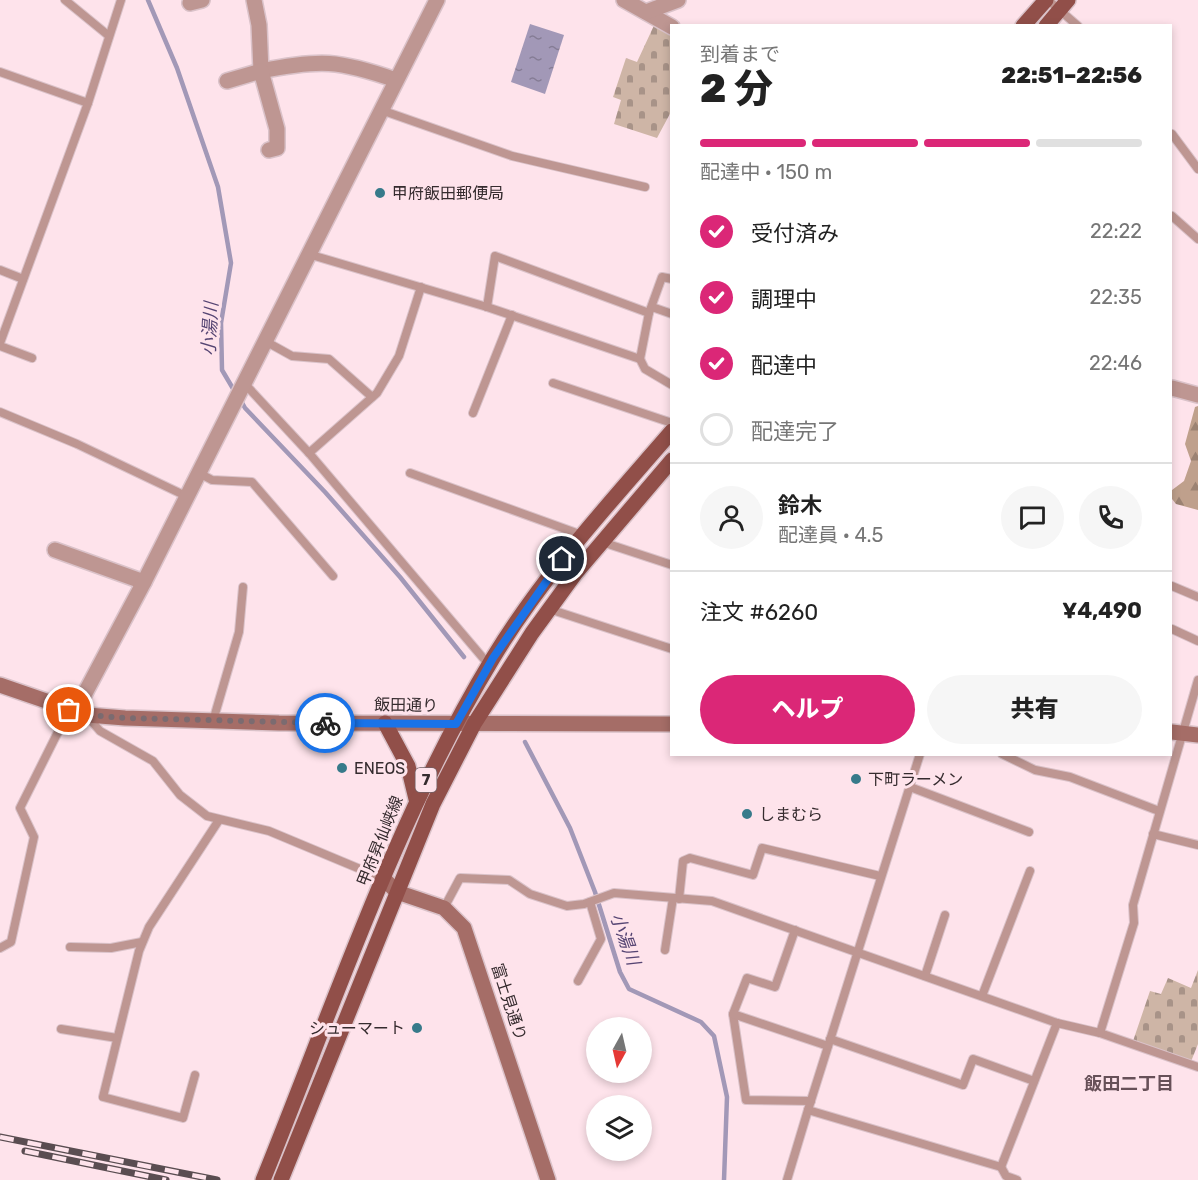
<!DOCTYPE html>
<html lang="ja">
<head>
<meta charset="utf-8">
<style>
  :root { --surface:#fff; --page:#f6f6f6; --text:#222; --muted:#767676; --line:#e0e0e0; --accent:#db2777 }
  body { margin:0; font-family:Rubik,"Noto Sans JP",sans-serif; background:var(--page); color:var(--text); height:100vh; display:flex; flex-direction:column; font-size:22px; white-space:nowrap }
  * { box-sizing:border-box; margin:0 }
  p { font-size:20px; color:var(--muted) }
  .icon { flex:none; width:33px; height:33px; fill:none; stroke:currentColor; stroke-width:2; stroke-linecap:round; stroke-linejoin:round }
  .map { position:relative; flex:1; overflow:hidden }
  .sheet { position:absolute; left:670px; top:24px; width:502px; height:732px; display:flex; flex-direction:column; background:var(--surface); border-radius:0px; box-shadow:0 3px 9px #0003 }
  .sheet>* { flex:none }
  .needle { width:39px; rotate:188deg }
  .fabs { position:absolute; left:586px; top:1017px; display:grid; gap:12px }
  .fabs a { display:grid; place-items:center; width:66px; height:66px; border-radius:50%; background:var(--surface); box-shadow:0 3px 9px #0003; font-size:30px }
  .pin { position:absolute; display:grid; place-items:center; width:51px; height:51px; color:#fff; margin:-26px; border:3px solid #fff; border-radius:50%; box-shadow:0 2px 6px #0007 }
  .courier { position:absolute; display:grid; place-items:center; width:60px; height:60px; margin:-30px; border:4px solid #1a73e8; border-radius:50%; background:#fff; color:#222; box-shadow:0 2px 8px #0007 }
  .overview em { font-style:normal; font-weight:800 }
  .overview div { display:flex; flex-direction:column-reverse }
  .overview { display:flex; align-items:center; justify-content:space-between; height:102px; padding:0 30px }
  h1 { font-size:39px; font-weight:800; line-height:45px }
  .bar { display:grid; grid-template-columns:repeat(4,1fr); gap:9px 6px; align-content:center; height:72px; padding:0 30px }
  .bar i { height:8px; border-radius:4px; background:var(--line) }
  .bar .active { background:var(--accent) }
  .bar p { grid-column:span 4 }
  .line { display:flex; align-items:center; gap:15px; padding:0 30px; border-top:2px solid var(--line) }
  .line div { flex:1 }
  .round { display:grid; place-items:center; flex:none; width:63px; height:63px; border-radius:32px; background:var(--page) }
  ol { padding:0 30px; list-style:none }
  li { display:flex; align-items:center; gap:18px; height:66px }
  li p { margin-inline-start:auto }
  li .icon { padding:6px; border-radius:50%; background:var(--accent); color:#fff; stroke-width:4 }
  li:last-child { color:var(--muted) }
  li i { width:33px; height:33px; border:3px solid var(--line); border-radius:50% }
  .cta { display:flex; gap:12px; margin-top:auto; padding:12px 30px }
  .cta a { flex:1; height:69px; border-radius:36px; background:var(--accent); color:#fff; font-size:24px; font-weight:800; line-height:69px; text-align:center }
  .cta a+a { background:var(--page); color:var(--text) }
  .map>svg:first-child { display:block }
  .forest { fill:url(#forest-firs) }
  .cemetery { fill:url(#cemetery-stones) }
  .water { fill:url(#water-ripples) }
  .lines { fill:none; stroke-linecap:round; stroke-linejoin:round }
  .stream { stroke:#a298b7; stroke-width:4.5 }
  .lane-casing { stroke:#dac2c9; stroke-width:10 }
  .street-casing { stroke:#dac2c9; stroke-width:18 }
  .secondary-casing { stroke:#dac2c9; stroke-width:18 }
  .primary-casing { stroke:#dac2c9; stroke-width:18 }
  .lane { stroke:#be9692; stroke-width:8 }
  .street { stroke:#be9692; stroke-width:15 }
  .secondary { stroke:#a56d67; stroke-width:15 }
  .primary { stroke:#914f49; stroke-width:15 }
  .rail-casing { stroke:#5a4d51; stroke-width:7 }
  .rail { stroke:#fee3eb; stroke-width:4.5; stroke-dasharray:14; stroke-linecap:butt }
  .done { stroke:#7b6b70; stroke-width:6; stroke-dasharray:0 10.8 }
  .route { stroke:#1a73e8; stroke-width:8 }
  .poi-dot { fill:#377a8a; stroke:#fee3eb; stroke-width:2 }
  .labels { text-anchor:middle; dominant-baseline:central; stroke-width:6; stroke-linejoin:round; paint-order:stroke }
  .shield { fill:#fee3eb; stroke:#716267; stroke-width:1.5 }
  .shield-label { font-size:15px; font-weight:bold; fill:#352b2e }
  .poi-label { font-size:16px; fill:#352b2e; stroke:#fee3eb; text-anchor:start }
  .street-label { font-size:16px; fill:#352b2e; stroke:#fee3eb }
  .water-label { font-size:18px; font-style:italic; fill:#564573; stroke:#fee3eb }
  .neighbourhood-label { font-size:18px; font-weight:bold; fill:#675058; stroke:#fee3eb }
</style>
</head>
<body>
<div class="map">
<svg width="1198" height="1180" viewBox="0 0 1198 1180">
  <defs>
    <pattern id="forest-firs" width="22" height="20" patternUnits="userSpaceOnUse" patternTransform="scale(1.5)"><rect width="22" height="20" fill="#bfa08c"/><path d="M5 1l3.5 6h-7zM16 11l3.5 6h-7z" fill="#9c8373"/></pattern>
    <pattern id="cemetery-stones" width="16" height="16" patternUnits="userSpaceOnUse" patternTransform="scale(1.5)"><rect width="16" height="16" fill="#ceb5a6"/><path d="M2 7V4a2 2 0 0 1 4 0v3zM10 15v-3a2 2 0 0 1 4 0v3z" fill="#a89388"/></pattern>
    <pattern id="water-ripples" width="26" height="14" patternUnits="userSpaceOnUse" patternTransform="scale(1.5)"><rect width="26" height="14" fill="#a298b7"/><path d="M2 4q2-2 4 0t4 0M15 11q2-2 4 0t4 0" fill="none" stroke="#857c95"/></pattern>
  </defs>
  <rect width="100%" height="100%" fill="#fee3eb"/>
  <path class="forest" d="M1198,406v104l-22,-6 -4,-5v-9l12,-9 7,-20 -6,-17 10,-37z"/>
  <g class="cemetery">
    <path d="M657,19l15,8v83l-15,28 -43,-14 7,-24 -8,-3 13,-39 11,4z"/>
    <path d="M1198,970v74l-8,20 -58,-20 18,-53 11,3 7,-16 23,10z"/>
  </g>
  <path class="water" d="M530,24l34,11 -19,59 -34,-12z"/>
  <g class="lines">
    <g class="stream">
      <path d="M148,0l29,68 41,119 13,76 -10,60 1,47 13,22"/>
      <path d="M240,399l5,9 80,84 75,85 64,80"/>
      <path d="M525,742l45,86 25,64 25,80 9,17 72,33 13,14 13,61 -3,83"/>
    </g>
    <defs>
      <g id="lane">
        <path d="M65,0l44,36"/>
        <path d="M1048,0l30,26"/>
        <path d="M0,72l88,31 33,-103"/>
        <path d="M381,110l131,46 133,31"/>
        <path d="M1172,134l26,35"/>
        <path d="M1172,216l26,23"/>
        <path d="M308,254l179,53 153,52 5,10 27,16"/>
        <path d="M0,270l23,9"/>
        <path d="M487,307l8,-51 154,57"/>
        <path d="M652,307l20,7"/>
        <path d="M265,341l27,15 37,3 43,38"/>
        <path d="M0,343l88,-240"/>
        <path d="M0,346l32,12"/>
        <path d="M640,359l9,-46 13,-36 10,2"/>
        <path d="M244,383l65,70 180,212"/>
        <path d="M553,383l119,40"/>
        <path d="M0,412l77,32 109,52"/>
        <path d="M473,413l39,-98"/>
        <path d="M309,453l68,-60 22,-37 22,-69"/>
        <path d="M199,473l13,7 40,2 81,94"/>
        <path d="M410,473l172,62"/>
        <path d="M602,542l70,23"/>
        <path d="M1172,586l26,11"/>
        <path d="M549,609l123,40"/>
        <path d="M1172,629l26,12"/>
        <path d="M88,717l12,14 53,30 27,34 27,21 62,15 115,48"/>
        <path d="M213,721l26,-89 4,-45"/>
        <path d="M920,754l-112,356 193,57 56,-144"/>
        <path d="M1002,754l33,16 35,7 89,34"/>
        <path d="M910,787l119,45"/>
        <path d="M1153,834l45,11"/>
        <path d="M679,899l4,-38 7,-3 63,17 9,-27 118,28"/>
        <path d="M444,908l16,-30 49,2 21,14 37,12 17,-2 30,-11 98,8 345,122 43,10 98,34"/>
        <path d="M795,930l-20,57 -28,-9 -14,36 13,86 65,1"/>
        <path d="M70,947l41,1 31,-6"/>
        <path d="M0,948l11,-6 23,-105 -14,-29 49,-98"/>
        <path d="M665,950l8,-52"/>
        <path d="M925,976l20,-61"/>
        <path d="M578,981l23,-42 -11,-37"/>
        <path d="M982,996l48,-125"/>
        <path d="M733,1014l95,32"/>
        <path d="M61,1029l56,9"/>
        <path d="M1100,1033l34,-110 -1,-18 65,-225"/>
        <path d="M830,1039l133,46 10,-26 61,22"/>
        <path d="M195,1075l-12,43 -80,-21 36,-146 10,-24 70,-107"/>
        <path d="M1001,1167l5,9 11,4"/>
        <path d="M787,1180l21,-70"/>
      </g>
      <g id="street">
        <path d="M254,0l5,25 2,46c59,-12 78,-11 135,9"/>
        <path d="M624,0l48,27"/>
        <path d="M190,3l12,-3"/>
        <path d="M646,12l32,-12"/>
        <path d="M227,81l34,-10 16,58v19l-8,2"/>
        <path d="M1172,388l26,7"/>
        <path d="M55,550l89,32"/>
        <path d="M75,712l69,-130 293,-582"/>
      </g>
      <g id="secondary">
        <path d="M0,685l87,30 38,3 154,5 393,1"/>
        <path d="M1172,732l26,3"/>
        <path d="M384,879l13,13 47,16 20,20 84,252"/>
      </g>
      <g id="primary">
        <path d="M1023,26l23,-26"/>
        <path d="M1046,26l22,-26"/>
        <path d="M385,723l23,43 8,33"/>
        <path d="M263,1180c71,-175 132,-360 230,-522 50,-83 116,-154 179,-227"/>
        <path d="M281,1180l152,-376 41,-80 58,-91 43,-59 97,-114"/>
      </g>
    </defs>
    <use href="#lane" class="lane-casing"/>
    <use href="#street" class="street-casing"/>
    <use href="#secondary" class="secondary-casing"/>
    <use href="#primary" class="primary-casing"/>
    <use href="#lane" class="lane"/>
    <use href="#street" class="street"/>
    <use href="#secondary" class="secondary"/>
    <use href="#primary" class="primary"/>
    <defs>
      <g id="rail">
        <path d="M0,1137l217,43"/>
        <path d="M25,1151l141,29"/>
      </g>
    </defs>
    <use href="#rail" class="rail-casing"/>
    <use href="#rail" class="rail"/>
  </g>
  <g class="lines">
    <path class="done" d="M69,710l18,5 38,3 200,5"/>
    <path class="route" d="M325,723l131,1 37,-66 69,-99"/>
  </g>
  <g class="poi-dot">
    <circle cx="380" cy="193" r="6"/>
    <circle cx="342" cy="768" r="6"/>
    <circle cx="856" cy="779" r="6"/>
    <circle cx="747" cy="814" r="6"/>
    <circle cx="417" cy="1028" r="6"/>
  </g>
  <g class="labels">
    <rect class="shield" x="415.5" y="768" width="21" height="24" rx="4.5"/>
    <g class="shield-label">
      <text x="426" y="780">7</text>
    </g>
    <g class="poi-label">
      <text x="392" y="193">甲府飯田郵便局</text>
      <text x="354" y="768">ENEOS</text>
      <text x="868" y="779">下町ラーメン</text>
      <text x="759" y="814">しまむら</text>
      <text x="405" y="1028" text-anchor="end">シューマート</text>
    </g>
    <g class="street-label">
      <text transform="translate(406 705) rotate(1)">飯田通り</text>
      <text transform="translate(380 841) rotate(-68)">甲府昇仙峡線</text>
      <text transform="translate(509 1002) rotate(72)">富士見通り</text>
    </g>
    <g class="water-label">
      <text transform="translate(210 329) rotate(-87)">小湯川</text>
      <text transform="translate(625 939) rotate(70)">小湯川</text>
    </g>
    <g class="neighbourhood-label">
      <text x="1129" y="1084">飯田二丁目</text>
    </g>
  </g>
</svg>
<div class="fabs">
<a><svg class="needle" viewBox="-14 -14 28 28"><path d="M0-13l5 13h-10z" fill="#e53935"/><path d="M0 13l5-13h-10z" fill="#767676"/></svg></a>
<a><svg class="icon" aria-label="layers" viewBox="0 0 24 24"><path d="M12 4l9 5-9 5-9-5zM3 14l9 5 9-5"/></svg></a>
</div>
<div class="pin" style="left:69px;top:710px;background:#ea580c"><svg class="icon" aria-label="bag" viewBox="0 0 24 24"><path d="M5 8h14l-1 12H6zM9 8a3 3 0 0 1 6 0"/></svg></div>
<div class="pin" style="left:562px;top:559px;background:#1f2937"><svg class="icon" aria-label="home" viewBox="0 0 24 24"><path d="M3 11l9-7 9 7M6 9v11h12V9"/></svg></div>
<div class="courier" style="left:325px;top:723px"><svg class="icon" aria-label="bike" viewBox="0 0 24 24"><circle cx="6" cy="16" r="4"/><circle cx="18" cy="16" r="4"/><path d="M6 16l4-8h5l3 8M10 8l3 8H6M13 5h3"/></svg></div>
<section class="sheet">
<div class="overview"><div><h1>2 分</h1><p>到着まで</p></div><em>22:51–22:56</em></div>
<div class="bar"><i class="active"></i><i class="active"></i><i class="active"></i><i></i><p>配達中 · 150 m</p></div>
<ol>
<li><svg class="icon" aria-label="check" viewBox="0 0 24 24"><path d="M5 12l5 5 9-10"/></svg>受付済み<p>22:22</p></li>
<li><svg class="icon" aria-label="check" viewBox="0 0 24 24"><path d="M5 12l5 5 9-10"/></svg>調理中<p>22:35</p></li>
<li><svg class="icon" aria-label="check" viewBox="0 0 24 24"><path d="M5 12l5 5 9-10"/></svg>配達中<p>22:46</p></li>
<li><i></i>配達完了</li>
</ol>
<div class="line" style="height:108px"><a class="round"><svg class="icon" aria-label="person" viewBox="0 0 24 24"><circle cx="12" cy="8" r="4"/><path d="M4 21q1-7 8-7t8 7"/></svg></a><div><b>鈴木</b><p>配達員 · 4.5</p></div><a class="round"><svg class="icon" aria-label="chat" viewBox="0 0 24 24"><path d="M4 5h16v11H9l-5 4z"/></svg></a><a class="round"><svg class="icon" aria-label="phone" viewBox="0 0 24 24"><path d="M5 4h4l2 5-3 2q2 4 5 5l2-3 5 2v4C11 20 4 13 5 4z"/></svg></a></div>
<div class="line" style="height:78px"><div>注文 #6260</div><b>¥4,490</b></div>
<div class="cta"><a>ヘルプ</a><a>共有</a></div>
</section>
</div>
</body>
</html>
